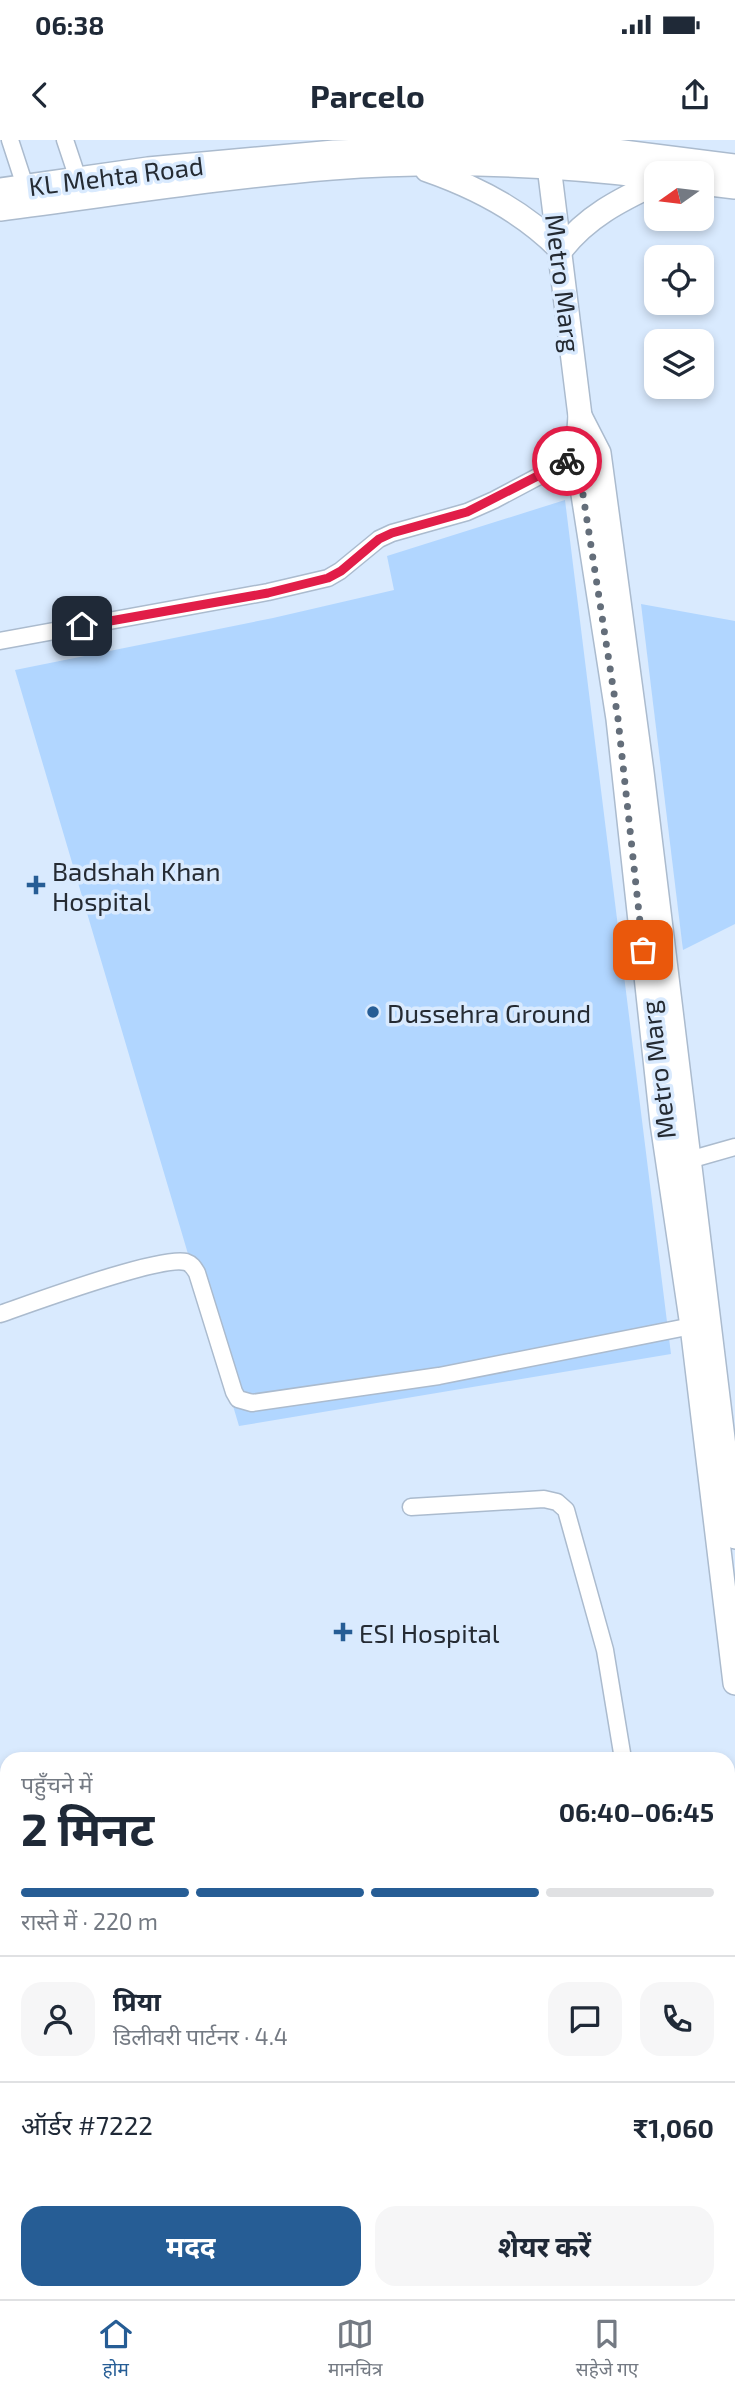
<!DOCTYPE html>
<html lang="hi">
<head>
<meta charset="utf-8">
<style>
  :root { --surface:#fff; --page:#f6f6f7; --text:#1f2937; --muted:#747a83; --line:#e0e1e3; --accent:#265d95 }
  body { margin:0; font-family:"Exo 2","Noto Sans Devanagari",sans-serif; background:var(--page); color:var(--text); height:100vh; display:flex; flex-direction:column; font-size:26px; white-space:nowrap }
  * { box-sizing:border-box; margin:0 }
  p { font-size:23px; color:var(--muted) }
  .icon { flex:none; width:38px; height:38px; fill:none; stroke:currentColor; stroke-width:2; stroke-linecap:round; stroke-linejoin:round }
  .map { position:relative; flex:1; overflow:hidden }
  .drawer { position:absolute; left:0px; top:1612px; width:735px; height:548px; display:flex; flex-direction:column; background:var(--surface); border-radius:21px 21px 0 0; box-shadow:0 4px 10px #0003 }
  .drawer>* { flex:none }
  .needle { width:46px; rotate:256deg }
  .buttons { position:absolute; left:644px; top:21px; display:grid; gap:14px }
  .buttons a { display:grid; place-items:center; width:70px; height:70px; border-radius:14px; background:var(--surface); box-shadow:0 4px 10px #0003; font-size:35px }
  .pin { position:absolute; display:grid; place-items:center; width:60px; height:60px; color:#fff; margin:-30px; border-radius:14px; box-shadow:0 4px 10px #0006 }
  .courier { position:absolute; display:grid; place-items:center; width:70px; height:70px; margin:-35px; border:5px solid #e11d48; border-radius:50%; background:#fff; color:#222; box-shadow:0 2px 9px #0007 }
  .headline em { font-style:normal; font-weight:700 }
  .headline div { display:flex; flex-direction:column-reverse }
  .headline { display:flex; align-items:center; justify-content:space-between; height:119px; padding:0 21px }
  h1 { font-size:46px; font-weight:700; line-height:52px }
  .bar { display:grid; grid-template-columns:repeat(4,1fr); gap:10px 7px; align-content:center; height:84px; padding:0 21px }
  .bar i { height:9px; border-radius:5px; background:var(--line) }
  .bar .active { background:var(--accent) }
  .bar p { grid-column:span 4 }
  .line { display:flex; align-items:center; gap:18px; padding:0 21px; border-top:2px solid var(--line) }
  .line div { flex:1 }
  .round { display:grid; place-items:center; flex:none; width:74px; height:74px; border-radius:21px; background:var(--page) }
  .cta { display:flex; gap:14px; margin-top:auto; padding:14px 21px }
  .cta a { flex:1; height:80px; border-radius:21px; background:var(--accent); color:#fff; font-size:28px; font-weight:700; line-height:80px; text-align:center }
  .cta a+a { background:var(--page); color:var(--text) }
  .status { display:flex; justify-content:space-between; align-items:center; height:49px; padding:0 35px; background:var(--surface); direction:ltr }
  .status svg { height:19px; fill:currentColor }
  header { display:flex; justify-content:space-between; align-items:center; height:91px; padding:0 21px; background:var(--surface); font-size:32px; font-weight:700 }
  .menu { display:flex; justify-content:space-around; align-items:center; height:98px; border-top:2px solid var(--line); background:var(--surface); font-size:19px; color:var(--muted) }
  .menu a { display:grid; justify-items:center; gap:4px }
  .menu .active { color:var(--accent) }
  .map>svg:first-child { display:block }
  .green { fill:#b1d6ff }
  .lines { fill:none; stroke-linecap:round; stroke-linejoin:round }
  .street-casing { stroke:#abbbce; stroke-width:19 }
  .secondary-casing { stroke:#abbbce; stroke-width:26 }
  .street { stroke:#fff; stroke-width:16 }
  .secondary { stroke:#fff; stroke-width:23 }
  .done { stroke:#646e7a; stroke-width:7; stroke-dasharray:0 12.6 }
  .route { stroke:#e11d48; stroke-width:9 }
  .poi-dot { fill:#265d95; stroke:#d9eafe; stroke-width:2.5 }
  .labels { text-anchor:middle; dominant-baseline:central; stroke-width:7; stroke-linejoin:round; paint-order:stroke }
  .street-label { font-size:26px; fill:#252b33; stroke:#d9eafe }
  .poi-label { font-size:26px; fill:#252b33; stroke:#d9eafe; text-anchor:start }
</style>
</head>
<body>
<div class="status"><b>06:38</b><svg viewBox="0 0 49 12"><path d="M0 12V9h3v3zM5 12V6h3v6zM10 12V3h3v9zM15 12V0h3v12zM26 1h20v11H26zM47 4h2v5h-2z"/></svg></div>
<header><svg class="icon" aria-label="back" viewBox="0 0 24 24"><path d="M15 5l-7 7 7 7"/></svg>Parcelo<svg class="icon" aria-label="share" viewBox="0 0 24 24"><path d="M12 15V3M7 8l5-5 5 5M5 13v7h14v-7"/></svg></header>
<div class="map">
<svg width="735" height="2159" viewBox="0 0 735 2159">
  <rect width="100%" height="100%" fill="#d9eafe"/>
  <g class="green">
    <path d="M565,360l106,854 -432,72 -224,-756 258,-52 121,-28 -7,-34z"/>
    <path d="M641,464l94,17v303l-52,26z"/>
    <path d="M735,1872v235l-7,-6v-214z"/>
  </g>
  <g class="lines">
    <defs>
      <g id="street">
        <path d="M10,0l15,46"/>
        <path d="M65,0l13,39"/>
        <path d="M0,501l268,-49 60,-14 12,-7 39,-32 13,-6 75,-21 27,-12 83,-44 10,-1"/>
        <path d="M689,1020l46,-13"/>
        <path d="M0,1174c32,-11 161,-59 186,-52 6,2 8,6 11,11l37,119 4,7 14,4 187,-27 253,-50"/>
        <path d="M411,1367l133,-8 13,3 9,8 39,140 18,109"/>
        <path d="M728,1744l7,2"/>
        <path d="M0,1967l7,9"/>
        <path d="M436,2152l9,7"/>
        <path d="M40,2159l6,-7"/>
        <path d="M344,2159l6,-7"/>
      </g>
      <g id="secondary">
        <path d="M547,10l33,266 -3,40 41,263 44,404 30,203 43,357"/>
        <path d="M427,30c49,17 97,42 134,80 25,-33 59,-50 95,-67"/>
        <path d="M702,43l33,4"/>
        <path d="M0,50l148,-21 186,-17 152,-5 71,4 51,-1 127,16"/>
        <path d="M0,69c110,-14 221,-32 332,-41 107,-8 218,-4 324,9"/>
        <path d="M580,276l19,37 43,319 93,765"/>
        <path d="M728,1833l7,-17"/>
        <path d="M728,1863l7,-13"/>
        <path d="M0,1928l7,-5"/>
        <path d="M0,1954l7,-4"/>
        <path d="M728,2138l7,6"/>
        <path d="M713,2152l8,7"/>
        <path d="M512,2159l5,-7"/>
      </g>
    </defs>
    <use href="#street" class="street-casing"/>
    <use href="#secondary" class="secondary-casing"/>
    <use href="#street" class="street"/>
    <use href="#secondary" class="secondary"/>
  </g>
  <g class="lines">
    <path class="done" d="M567,321l10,-5 41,263 25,231"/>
    <path class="route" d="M82,486l186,-33 60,-15 13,-7 38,-32 13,-6 75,-21 100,-51"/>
  </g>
  <g class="poi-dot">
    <path d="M32.5 734.5h7v7h7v7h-7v7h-7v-7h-7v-7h7z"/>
    <circle cx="373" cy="872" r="7"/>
    <path d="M339.5 1481.5h7v7h7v7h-7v7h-7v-7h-7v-7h7z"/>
  </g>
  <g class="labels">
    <g class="street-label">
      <text transform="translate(116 35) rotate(-7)">KL Mehta Road</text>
      <text transform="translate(564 143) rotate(83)">Metro Marg</text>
      <text transform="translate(657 930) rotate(-97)">Metro Marg</text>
    </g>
    <g class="poi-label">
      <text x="52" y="730">Badshah Khan<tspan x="52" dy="30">Hospital</tspan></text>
      <text x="387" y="872">Dussehra Ground</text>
      <text x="359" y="1492">ESI Hospital</text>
    </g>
  </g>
</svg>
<div class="buttons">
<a><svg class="needle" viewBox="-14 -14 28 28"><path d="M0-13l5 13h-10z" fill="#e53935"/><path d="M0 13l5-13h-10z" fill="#747a83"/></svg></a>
<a><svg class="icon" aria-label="locate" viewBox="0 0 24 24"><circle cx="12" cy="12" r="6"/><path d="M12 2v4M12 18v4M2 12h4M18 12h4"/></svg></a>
<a><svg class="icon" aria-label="layers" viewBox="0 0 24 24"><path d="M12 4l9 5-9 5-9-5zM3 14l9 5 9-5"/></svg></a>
</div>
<div class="pin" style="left:643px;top:810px;background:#ea580c"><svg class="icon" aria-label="bag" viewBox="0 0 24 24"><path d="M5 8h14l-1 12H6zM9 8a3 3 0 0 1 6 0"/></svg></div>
<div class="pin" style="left:82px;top:486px;background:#1f2937"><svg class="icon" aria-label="home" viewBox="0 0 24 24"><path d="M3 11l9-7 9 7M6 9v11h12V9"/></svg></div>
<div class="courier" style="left:567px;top:321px"><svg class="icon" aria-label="bike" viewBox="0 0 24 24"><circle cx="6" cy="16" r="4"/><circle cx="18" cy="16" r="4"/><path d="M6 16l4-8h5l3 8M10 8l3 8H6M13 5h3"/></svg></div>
<section class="drawer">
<div class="headline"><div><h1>2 मिनट</h1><p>पहुँचने में</p></div><em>06:40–06:45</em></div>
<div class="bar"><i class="active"></i><i class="active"></i><i class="active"></i><i></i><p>रास्ते में · 220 m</p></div>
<div class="line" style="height:126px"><a class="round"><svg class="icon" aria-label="person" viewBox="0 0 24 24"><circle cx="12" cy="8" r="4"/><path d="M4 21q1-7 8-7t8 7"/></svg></a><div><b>प्रिया</b><p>डिलीवरी पार्टनर · 4.4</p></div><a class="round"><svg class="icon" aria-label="chat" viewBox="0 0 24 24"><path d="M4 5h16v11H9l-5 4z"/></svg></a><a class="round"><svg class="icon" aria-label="phone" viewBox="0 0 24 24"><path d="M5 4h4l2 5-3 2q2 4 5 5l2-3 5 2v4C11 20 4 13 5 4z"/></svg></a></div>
<div class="line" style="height:91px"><div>ऑर्डर #7222</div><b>₹1,060</b></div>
<div class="cta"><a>मदद</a><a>शेयर करें</a></div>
</section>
</div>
<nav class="menu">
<a class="active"><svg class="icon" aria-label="home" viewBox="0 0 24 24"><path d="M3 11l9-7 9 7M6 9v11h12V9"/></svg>होम</a>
<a><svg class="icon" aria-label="map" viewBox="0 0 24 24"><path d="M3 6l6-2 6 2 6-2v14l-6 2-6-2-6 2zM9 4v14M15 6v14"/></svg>मानचित्र</a>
<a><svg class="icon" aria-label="saved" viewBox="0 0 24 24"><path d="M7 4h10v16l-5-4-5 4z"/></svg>सहेजे गए</a>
</nav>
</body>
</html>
